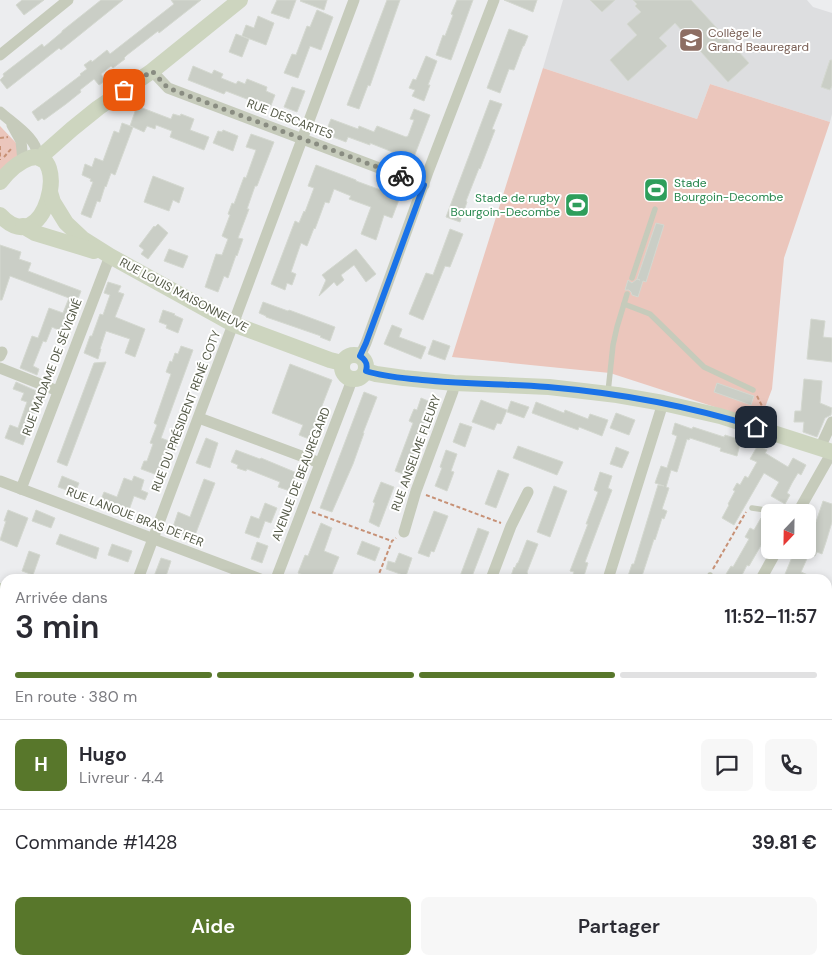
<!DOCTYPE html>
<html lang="fr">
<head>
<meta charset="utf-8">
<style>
  :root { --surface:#fff; --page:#f7f7f7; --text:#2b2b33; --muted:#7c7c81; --line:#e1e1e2; --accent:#58772b }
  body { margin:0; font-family:"DM Sans",sans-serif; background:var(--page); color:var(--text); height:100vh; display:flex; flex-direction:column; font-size:19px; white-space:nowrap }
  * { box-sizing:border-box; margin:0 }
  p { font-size:16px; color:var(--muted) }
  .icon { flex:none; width:28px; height:28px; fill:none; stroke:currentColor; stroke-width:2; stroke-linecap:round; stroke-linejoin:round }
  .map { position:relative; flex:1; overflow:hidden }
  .sheet { position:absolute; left:0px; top:574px; width:832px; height:391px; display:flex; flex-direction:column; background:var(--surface); border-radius:15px 15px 0 0; box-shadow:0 2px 8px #0003 }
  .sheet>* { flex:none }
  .needle { width:32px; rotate:202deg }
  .tools { position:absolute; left:761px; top:504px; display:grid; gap:10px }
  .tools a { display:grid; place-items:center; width:55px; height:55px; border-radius:8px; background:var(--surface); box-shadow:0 2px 8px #0003; font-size:25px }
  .pin { position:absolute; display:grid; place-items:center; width:42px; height:42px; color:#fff; margin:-21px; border-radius:10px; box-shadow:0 2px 8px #0006 }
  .courier { position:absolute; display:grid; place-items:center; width:50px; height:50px; margin:-25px; border:4px solid #1a73e8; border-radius:50%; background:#fff; color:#222; box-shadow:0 1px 6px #0007 }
  .head em { font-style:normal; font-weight:600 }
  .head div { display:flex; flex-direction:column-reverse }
  .head { display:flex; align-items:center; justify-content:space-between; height:85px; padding:0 15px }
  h1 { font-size:32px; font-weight:600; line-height:38px }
  .bar { display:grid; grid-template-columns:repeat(4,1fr); gap:8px 5px; align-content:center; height:60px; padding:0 15px }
  .bar i { height:6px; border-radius:4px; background:var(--line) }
  .bar .active { background:var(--accent) }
  .bar p { grid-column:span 4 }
  .line { display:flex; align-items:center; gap:12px; padding:0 15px; border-top:1px solid var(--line) }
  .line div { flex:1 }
  .round { display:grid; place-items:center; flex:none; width:52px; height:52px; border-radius:8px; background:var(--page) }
  .action { display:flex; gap:10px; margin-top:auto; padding:10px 15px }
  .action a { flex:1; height:58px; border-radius:8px; background:var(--accent); color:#fff; font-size:20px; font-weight:600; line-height:58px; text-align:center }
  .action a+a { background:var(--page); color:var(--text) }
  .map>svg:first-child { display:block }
  .education { fill:#dddee0 }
  .green { fill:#ebc6bc }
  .building { fill:#cacec6; stroke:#d4d8d0 }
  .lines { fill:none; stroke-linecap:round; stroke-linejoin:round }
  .path { stroke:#c79176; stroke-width:2; stroke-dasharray:4 2.5; stroke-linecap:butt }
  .lane { stroke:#c6cbbb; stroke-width:5.5 }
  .street { stroke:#c6cbbb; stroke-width:11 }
  .secondary { stroke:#cdd5bf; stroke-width:16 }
  .done { stroke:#898c81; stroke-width:5; stroke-dasharray:0 9 }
  .route { stroke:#1a73e8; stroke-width:6 }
  .labels { text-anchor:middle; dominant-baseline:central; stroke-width:4; stroke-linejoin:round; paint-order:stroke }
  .education-label { font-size:12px; fill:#785e54; stroke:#fff; text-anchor:start }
  .street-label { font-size:12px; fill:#535846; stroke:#fff }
  .leisure-label { font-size:12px; fill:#27864d; stroke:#fff; text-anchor:start }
</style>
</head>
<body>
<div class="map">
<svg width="832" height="964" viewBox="0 0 832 964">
  <rect width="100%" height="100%" fill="#ecedef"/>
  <path class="education" d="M563,0h244l6,7 19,6v101l-2,8 -120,-38 -13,35 -154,-51z"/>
  <g class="green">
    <path d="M543,68l154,51 13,-35 120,38 -46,136 -12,131 -8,21 -6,11 -148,-48 -158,-16z"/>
    <path d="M0,126l17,18 1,11 -18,20z"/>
  </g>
  <g class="building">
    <path d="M22,0h22l-20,15 -8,-10z"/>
    <path d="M101,0h22l-62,50 -2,-2 -52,41 -7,-9 4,-4 -1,-2 39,-30 2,3 18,-15v-1z"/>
    <path d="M171,0h30l-42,33 -1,-2 -31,24 -3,3 1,1 -12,9 -2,-2 -10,8 4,7 -6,4 -5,-6 -14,11 1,2 -15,12 -22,16 -2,-2 -4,3 -6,-9 49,-37 -1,-1 7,-5 -3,-4 7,-5 1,2 15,-12 3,4 64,-50z"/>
    <path d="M277,0h19l-7,19 -18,-6z"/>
    <path d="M301,0h26l-3,10 -24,-9z"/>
    <path d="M387,0h13l-30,86 -2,-1 -9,24 -12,-4z"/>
    <path d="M457,0h16l-22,60 -15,-5 7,-20 2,1 8,-21 -2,-1z"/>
    <path d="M504,0h33l-4,12z"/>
    <path d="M590,0h25l-13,12z"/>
    <path d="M633,0h58l58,63 -21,19 -53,-59 -16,15 8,8 -39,35 -18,-21 27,-25 -10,-11 14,-12 -6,-6 2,-2z"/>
    <path d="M317,10l16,7 -12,33 -11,-4 -12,32 -14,-5 8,-19 4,1 11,-29 3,1z"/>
    <path d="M258,16l16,7 -8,22 -24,-9 4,-11 8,3z"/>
    <path d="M509,29l19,7 -4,10h-1l-9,24 -5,-1 -9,24 -13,-5z"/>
    <path d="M236,34l13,5 -7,18 -13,-5z"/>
    <path d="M426,56l11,5 -9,24h2l-6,16 -12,-5 3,-6 -6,-2 4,-9 3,1z"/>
    <path d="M830,60h2v26l-2,4 -9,-3z"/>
    <path d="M193,66l19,8 2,-4 9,4 -2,4 15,6 2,-3 7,3 2,-5 20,8 -1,4 9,4 -5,13 -44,-17 -2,3 -36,-14z"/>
    <path d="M292,87l13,4 -8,21 -13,-5z"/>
    <path d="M490,100l12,4 -10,25 3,1 -15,39 -1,-1 -13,33 1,1 -7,20 -14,-5z"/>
    <path d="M137,106l34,13 2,-5 7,2 1,-2 13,5 -4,11 19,7 -5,13 -34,-13 2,-6 -16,-6 -1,4 -8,-3 -3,6 -11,-5 -18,48 -4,-2 -5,14 -1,-1 -5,16 -3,-1 -6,17 -10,-4 12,-32 -3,-1 1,-2 -9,-4 3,-11 7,3 3,-9 8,3 11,-30 5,2 3,-10 11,4 -3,-1z"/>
    <path d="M414,109l16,6 -18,47 -13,-5 1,-2 -30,-12v2l-22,-8 -2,5 -21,-8 6,-15 27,10 1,-3 15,6 3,-6 29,11 2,-1 6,-16 -4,-1z"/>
    <path d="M223,130l15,6 -5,15 -20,-8 5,-12 4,1z"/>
    <path d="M251,134l23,8 -17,44h-2l-8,23h2l-11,29 5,1 -6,17 -1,-1 -8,23 -4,-2 -6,16 -13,-5 11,-33 6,1 6,-16 -6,-3 8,-21 -2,-1 4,-11 2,1 10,-27 2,1 10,-28 -10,-3z"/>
    <path d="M316,165l40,15v1l44,16 -8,21 -8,-3 -8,25 -15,-6 10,-27 -22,-8 2,-3 -17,-7 -5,14 -4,-1 -10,27 -1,-1 -7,18 -6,-3 -10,29 5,2 -4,11 -5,-2 -2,7 -14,-6 24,-63 4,2 5,-12 1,1 9,-24 -6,-2z"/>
    <path d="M153,176l31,12 -5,15 -6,-3 -4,11 -25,-9z"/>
    <path d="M656,223l8,2 -18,57 -3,-1 -5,16 -6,-2 -1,-3 -2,-2h-4l3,-10 4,3 5,-4 3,1 -3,-1z"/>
    <path d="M158,224l10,9 -20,26 -7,-5 3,-4 -5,-4 15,-20 1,1z"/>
    <path d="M450,229l13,5 -13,33 -5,-1 -22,54 -14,-6 17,-41 7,2z"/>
    <path d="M0,245l21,7 -2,7 12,4 -3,8 53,20 -16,42 -13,-6 -6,15 -3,-1 -10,25 6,3 -2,6 -17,-7 12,-32 6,2 11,-30 14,5 6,-15 -59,-22 -8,24h-2z"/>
    <path d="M169,249l19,7 -5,12 -19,-7z"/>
    <path d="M356,249l20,25 -10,8 -12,-17 -13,10 3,5 -7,6 -3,-4 -15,14 7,-16 -4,-5z"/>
    <path d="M108,282l13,4 -3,6 6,2 -9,23 30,12 -10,28 -10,-4 5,-14 -24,-8 -6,18h1l-3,10 -14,-6 6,-17h2l8,-22 3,1 7,-20 -6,-2z"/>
    <path d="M263,302l25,9 1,-1 46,17 -5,14 -10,-4 1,-1 -55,-19v-1l-7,-3z"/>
    <path d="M163,310l12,4 -1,1 9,4 -5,14 -12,-5 1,-3 -8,-3z"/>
    <path d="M811,319l14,2 -2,16 9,1v24l-25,-3z"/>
    <path d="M392,325l10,4 -3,8 27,10 -5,12 -37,-15z"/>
    <path d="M433,340l17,6 -5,14 -17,-6z"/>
    <path d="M181,346l12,4 -32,88 16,6 -3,7 -5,-2 -9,27 -19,-7 3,-8h3l6,-17 -3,-1 7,-18 -3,-2 17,-49 -5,-2 4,-11 2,1 3,-9 3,1z"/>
    <path d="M106,362l-39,104 -10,-4 37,-99z"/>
    <path d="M290,364l42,16 -23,59 -10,-4 4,-10 -31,-12z"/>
    <path d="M804,379l18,2 -2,22 12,5 -1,7 -6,3 -8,19 -14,-5 1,-10h-10l1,-11h6z"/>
    <path d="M16,382l25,11 -18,52 -18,-7 5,-13 8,3 9,-26 -6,-2 3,-7 -11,-4z"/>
    <path d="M717,383l37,13 -3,9 -37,-13z"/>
    <path d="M364,392l13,5 -14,36h1l-11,31 -21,48 -12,-4z"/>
    <path d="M421,398l12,5 -7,18 -1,-1 -8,21h1l-12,34 -11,-4 18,-48 -4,-2 5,-12 3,1z"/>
    <path d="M481,400l26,10 -6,14 -4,-1 -3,7 -22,-8z"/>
    <path d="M511,401l18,6 -5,11 -17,-6z"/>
    <path d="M536,402l28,11 1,-3 23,9 2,-5 18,6 -6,16 -23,-9 -1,3 -46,-17z"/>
    <path d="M616,413l19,7 -6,15 -19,-7z"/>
    <path d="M460,423l12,4 -7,20 -12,-5z"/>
    <path d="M675,423l17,6 1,-2 31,10 1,-2 16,5 -4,16 -17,-5 1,-3 -31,-10 -1,2 -2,-1 -10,33 -6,-2 -5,17 3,1 -7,21 5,2 -3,8 -2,-1 -7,22 -1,-1 -13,40h-14l5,-15h2l24,-79 6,1 -9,-3 6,-17 6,2 10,-32 -5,-2z"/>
    <path d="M206,438l12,5 -8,25 -14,-5z"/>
    <path d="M758,445l9,5 -2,3 23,14 5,-9 13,7 -5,10 -3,-2 -6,10 -5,10 3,2 -5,9 -14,-8 8,-14 -15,-9 -30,52 -12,-7 7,-13 -1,-1 7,-13 -2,-1 4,-7 3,2 5,-9 3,2 9,-16 -7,-3z"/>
    <path d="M518,446l45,16 -6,13 -44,-17z"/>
    <path d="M616,447l13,5 -7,16 -12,-4z"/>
    <path d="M236,450l24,9 1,-1 36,15 -7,18 -12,-4 2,-5 -33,-13 -1,2 -9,-3 1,-3 -7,-3z"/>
    <path d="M446,450l11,4 -6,17 3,1 -7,19 -12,-5 7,-18 -2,-1z"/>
    <path d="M498,470l11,4 -13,34 -11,-4z"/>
    <path d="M600,472l12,4 -4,12 4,2 -27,72 3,1 -5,16h-12l3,-7 -4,-1 18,-47h-2l12,-32 -4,-2z"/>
    <path d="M62,476l17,7 -4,10 -17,-6z"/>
    <path d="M134,476l10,4 -3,10 7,3 -3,7 -11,-4 -6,17 -28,-11 4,-10 13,5 7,-19 8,3z"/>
    <path d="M204,479l11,4 -21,55 -22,-8 6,-18 12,5z"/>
    <path d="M381,482l13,5 -15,40 -10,-5 6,-19 -2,-1z"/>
    <path d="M554,486l13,5 -17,46 -13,-5z"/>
    <path d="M823,501l9,3v18l-6,20 -4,12 -5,-2 -2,4 -6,-2 -8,18 16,7h-34l12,-29h13v-14l4,-16 4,2z"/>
    <path d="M265,503l12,5 -6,15 -6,-2 -6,17 -14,-5 6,-17 8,3z"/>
    <path d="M8,510l20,8 -11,29 -17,-7 6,-19h-2z"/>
    <path d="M36,510l19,8 -4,10 -19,-7z"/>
    <path d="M434,511l14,5 -14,36 -3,-1 -2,6 -11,-4z"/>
    <path d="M761,518l9,6v6l-21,36 -2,-1 -7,14h-17l8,-13 2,1 16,-28 -4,-2 5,-9 4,2z"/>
    <path d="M321,523l11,5 -8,23 15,6 -9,22h-16l-16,-6 7,-18 3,1z"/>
    <path d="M478,528l11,4 -18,47h-12z"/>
    <path d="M60,534l39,14 -3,11 -40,-15z"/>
    <path d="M527,540l11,4 -11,28 2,7h-19l4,-12 1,1 2,-5h1z"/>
    <path d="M362,541l18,7 -5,13 -18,-7z"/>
    <path d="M257,542l11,4 -6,17 -11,-4z"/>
    <path d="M112,544l20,7 -4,11 -20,-7z"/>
    <path d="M29,551l11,4 -7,20 -11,-4z"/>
    <path d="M399,553l13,5 -6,18 -20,-7 2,-8 7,2z"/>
    <path d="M161,558l10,3 -6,18h-12z"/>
  </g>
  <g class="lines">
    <g class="path">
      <path d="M0,138l8,-1"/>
      <path d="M0,146v14"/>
      <path d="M4,157l7,-8"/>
      <path d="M757,396l7,14 -2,5"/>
      <path d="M426,495l75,28"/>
      <path d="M312,512l80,29"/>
      <path d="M713,569l33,-57"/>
      <path d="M377,579l15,-38 4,-3"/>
    </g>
    <g class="lane">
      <path d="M632,278l23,-69"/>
      <path d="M624,304l26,10 54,53 49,23"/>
      <path d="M608,392l5,-47 4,-18 10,-33"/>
      <path d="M752,508l27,4"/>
      <path d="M709,579l1,-4"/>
      <path d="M596,964l2,-4"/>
    </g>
    <g class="street">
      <path d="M0,55l68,-55"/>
      <path d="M152,71l16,17 256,97"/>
      <path d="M0,112c12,11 40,28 37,45"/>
      <path d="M12,125l9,16 2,20"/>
      <path d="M0,356l2,-4"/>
      <path d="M360,356l6,-13 62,-171 66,-172"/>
      <path d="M0,368l58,23"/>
      <path d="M199,418l121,45"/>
      <path d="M820,448l12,-26"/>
      <path d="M0,481l260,98"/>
      <path d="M21,489l89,-233"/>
      <path d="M798,512l34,-60"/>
      <path d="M404,532l12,-41 37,-100 1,-8"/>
      <path d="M138,579l216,-579"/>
      <path d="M276,579l73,-191 3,-9"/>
      <path d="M491,579l20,-53 17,-34"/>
      <path d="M608,579l55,-176"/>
      <path d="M761,579l16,-29"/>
      <path d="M0,631l5,-1"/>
      <path d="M828,939l4,-10"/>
      <path d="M32,960l3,4"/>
      <path d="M172,960l1,4"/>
      <path d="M613,960l6,4"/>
      <path d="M690,964l4,-4"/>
      <path d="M788,964l12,-4"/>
    </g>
    <g class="secondary">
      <path d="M41,159l5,-7 26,-23 26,-21 54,-37 88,-71"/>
      <path d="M0,182c7,-9 18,-20 30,-24 41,-12 16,106 -30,57"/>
      <path d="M50,192l3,10 13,21 17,16 27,17 123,68 97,36 12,3"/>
      <path d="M23,226l12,7 59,18"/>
      <circle cx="354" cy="367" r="12"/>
      <path d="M366,371l10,3 28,4 50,5 95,4 68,8 46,8 57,13 112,36"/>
      <path d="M0,591l5,20"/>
      <path d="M103,960l2,4"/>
    </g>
  </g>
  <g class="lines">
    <path class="done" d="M124,90l28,-19 16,17 233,88"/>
    <path class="route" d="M401,176l23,9 -58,158 -6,13c6,4 8,8 6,15 18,6 38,7 56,9 42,4 84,4 126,7 70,6 141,19 208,40"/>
  </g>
  <defs>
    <symbol id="school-square" viewBox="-11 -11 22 22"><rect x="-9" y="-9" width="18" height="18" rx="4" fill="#8d6e63" stroke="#fff"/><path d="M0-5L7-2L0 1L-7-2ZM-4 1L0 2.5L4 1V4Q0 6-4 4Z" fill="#fff"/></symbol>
    <symbol id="stadium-square" viewBox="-11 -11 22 22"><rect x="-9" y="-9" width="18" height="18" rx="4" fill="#2e9e5b" stroke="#fff"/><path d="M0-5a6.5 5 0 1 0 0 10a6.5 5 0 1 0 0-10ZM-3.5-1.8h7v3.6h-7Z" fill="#fff"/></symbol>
  </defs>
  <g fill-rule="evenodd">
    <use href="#school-square" x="677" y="26" width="28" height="28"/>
    <use href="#stadium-square" x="642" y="176" width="28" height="28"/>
    <use href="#stadium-square" x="563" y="191" width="28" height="28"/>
  </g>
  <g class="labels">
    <g class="education-label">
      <text x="708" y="33">Collège le<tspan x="708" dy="14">Grand Beauregard</tspan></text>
    </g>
    <g class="street-label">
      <text transform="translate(290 119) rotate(21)">RUE DESCARTES</text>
      <text transform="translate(184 295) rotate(28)">RUE LOUIS MAISONNEUVE</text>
      <text transform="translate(52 367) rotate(-69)">RUE MADAME DE SÉVIGNÉ</text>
      <text transform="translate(186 411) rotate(-69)">RUE DU PRÉSIDENT RENÉ COTY</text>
      <text transform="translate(416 453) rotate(-70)">RUE ANSELME FLEURY</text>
      <text transform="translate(301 474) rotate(-69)">AVENUE DE BEAUREGARD</text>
      <text transform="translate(135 517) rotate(21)">RUE LANOUE BRAS DE FER</text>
    </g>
    <g class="leisure-label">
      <text x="674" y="183">Stade<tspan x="674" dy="14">Bourgoin-Decombe</tspan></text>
      <text x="560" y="198" text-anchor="end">Stade de rugby<tspan x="560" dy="14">Bourgoin-Decombe</tspan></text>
    </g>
  </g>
</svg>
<div class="tools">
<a><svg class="needle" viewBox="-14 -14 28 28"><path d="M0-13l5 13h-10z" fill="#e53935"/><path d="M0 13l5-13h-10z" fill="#7c7c81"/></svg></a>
</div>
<div class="pin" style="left:124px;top:90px;background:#ea580c"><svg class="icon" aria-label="bag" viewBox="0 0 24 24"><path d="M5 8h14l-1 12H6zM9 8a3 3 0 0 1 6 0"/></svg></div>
<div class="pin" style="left:756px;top:427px;background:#1f2937"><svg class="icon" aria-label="home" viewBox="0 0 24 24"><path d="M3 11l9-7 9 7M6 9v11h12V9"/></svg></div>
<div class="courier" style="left:401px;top:176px"><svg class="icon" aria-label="bike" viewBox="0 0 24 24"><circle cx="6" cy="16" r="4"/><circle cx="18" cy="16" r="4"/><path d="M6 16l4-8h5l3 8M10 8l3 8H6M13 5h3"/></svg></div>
<section class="sheet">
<div class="head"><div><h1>3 min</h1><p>Arrivée dans</p></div><em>11:52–11:57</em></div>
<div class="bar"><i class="active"></i><i class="active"></i><i class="active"></i><i></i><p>En route · 380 m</p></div>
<div class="line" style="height:90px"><b class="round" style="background:var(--accent);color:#fff">H</b><div><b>Hugo</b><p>Livreur · 4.4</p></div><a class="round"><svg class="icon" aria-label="chat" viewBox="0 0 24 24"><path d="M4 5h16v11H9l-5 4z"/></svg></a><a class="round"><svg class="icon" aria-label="phone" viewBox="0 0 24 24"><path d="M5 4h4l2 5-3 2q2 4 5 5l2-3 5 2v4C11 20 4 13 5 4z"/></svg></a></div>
<div class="line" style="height:65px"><div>Commande #1428</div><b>39.81 €</b></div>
<div class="action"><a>Aide</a><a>Partager</a></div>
</section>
</div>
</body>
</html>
